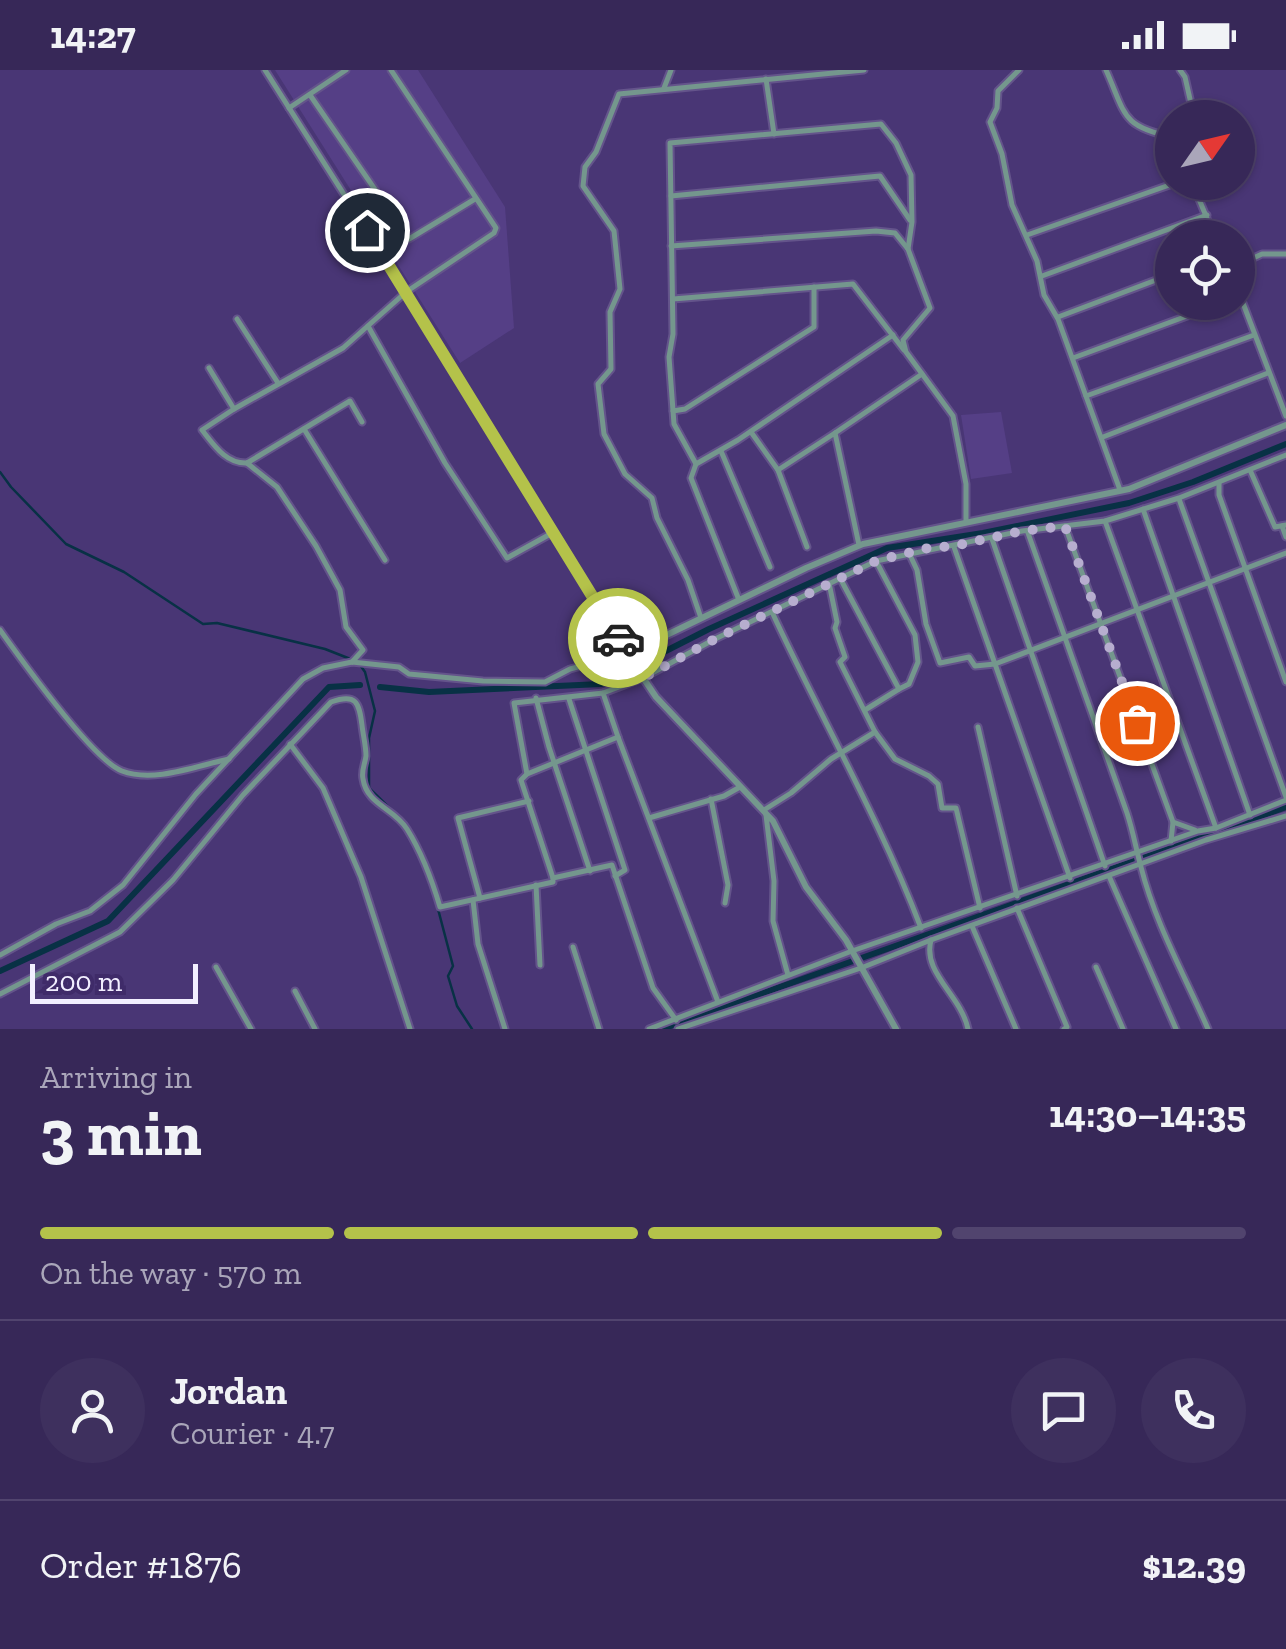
<!DOCTYPE html>
<html lang="en">
<head>
<meta charset="utf-8">
<style>
  :root { --surface:#372858; --page:#3e305e; --text:#f1f3f6; --muted:#aaa6ba; --line:#51446e; --accent:#b4c24a }
  body { margin:0; font-family:"Zilla Slab",serif; background:var(--page); color:var(--text); height:100vh; display:flex; flex-direction:column; font-size:38px; white-space:nowrap }
  * { box-sizing:border-box; margin:0 }
  p { font-size:32px; color:var(--muted) }
  .icon { flex:none; width:55px; height:55px; fill:none; stroke:currentColor; stroke-width:2; stroke-linecap:round; stroke-linejoin:round }
  .map { position:relative; height:959px; overflow:hidden }
  .side { display:flex; flex-direction:column; background:var(--surface); flex:1 }
  .side>* { flex:none }
  .needle { width:65px; rotate:56deg }
  .buttons { position:absolute; left:1155px; top:30px; display:grid; gap:20px }
  .buttons a { display:grid; place-items:center; width:100px; height:100px; border-radius:50%; background:var(--surface); box-shadow:0 2px 8px #0004,0 0 0 2px var(--line); font-size:50px }
  .scale { position:absolute; left:30px; bottom:25px; width:168px; box-sizing:border-box; padding-left:10px; border:5px solid #f2efff; border-top:0; font-size:28px; line-height:35px; white-space:nowrap; color:#f2efff; -webkit-text-stroke:8px #3f2b69; paint-order:stroke }
  .pin { position:absolute; display:grid; place-items:center; width:85px; height:85px; color:#fff; margin:-42px; border:5px solid #fff; border-radius:50%; box-shadow:0 2px 10px #0007 }
  .courier { position:absolute; display:grid; place-items:center; width:100px; height:100px; margin:-50px; border:8px solid #b4c24a; border-radius:50%; background:#fff; color:#222; box-shadow:0 2px 12px #0007 }
  .summary em { font-style:normal; font-weight:800 }
  .summary div { display:flex; flex-direction:column-reverse }
  .summary { display:flex; align-items:center; justify-content:space-between; height:170px; padding:0 40px }
  h1 { font-size:65px; font-weight:800; line-height:75px }
  .bar { display:grid; grid-template-columns:repeat(4,1fr); gap:15px 10px; align-content:center; height:120px; padding:0 40px }
  .bar i { height:12px; border-radius:8px; background:var(--line) }
  .bar .active { background:var(--accent) }
  .bar p { grid-column:span 4 }
  .line { display:flex; align-items:center; gap:25px; padding:0 40px; border-top:2px solid var(--line) }
  .line div { flex:1 }
  .round { display:grid; place-items:center; flex:none; width:105px; height:105px; border-radius:52px; background:var(--page) }
  .status { display:flex; justify-content:space-between; align-items:center; height:70px; padding:0 50px; background:var(--surface); direction:ltr }
  .status svg { height:28px; fill:currentColor }
  .map>svg:first-child { display:block }
  .built { fill:#553f86 }
  .lines { fill:none; stroke-linecap:round; stroke-linejoin:round }
  .stream { stroke:#083145; stroke-width:2.5 }
  .canal { stroke:#083145; stroke-width:6 }
  .minor-casing { stroke:#64548b; stroke-width:9 }
  .tertiary-casing { stroke:#64548b; stroke-width:10 }
  .minor { stroke:#74978d; stroke-width:5 }
  .tertiary { stroke:#74978d; stroke-width:6 }
  .done { stroke:#b7aecf; stroke-width:10; stroke-dasharray:0 18 }
  .route { stroke:#b4c24a; stroke-width:12 }
</style>
</head>
<body>
<div class="status"><b>14:27</b><svg viewBox="0 0 49 12"><path d="M0 12V9h3v3zM5 12V6h3v6zM10 12V3h3v9zM15 12V0h3v12zM26 1h20v11H26zM47 4h2v5h-2z"/></svg></div>
<div class="map">
<svg width="1286" height="959" viewBox="0 0 1286 959">
  <rect width="100%" height="100%" fill="#493675"/>
  <g class="built">
    <path d="M275,0h143l87,137 9,121 -54,35z"/>
    <path d="M1001,342l11,61 -41,6 -10,-64z"/>
  </g>
  <g class="lines">
    <g class="stream">
      <path d="M0,402l11,15 55,57 58,28 79,52 14,-1 108,26 28,11"/>
      <path d="M360,595l5,7 10,39 -6,27v50l36,35"/>
      <path d="M438,839l15,57 -5,10 9,30 15,23"/>
    </g>
    <g class="canal">
      <path d="M380,617l49,5 172,-8 108,-55 178,-81 96,-15 146,-30 64,-21 93,-38"/>
      <path d="M0,901l108,-50 221,-234 31,-2"/>
      <path d="M662,959l624,-222"/>
    </g>
    <defs>
      <g id="minor">
        <path d="M1019,0l-21,21 -1,17 -7,14 12,32 10,51 25,56 7,34 14,24 62,171"/>
        <path d="M1106,0c20,45 15,56 66,67"/>
        <path d="M1180,0l5,7 7,31 -10,10"/>
        <path d="M766,9l8,55"/>
        <path d="M664,18l7,-18"/>
        <path d="M310,25l99,144 66,-40"/>
        <path d="M289,38l57,-38"/>
        <path d="M1192,112l23,56"/>
        <path d="M671,126l209,-20 30,44"/>
        <path d="M1027,165l151,-53"/>
        <path d="M671,176l205,-15 19,2 13,16"/>
        <path d="M1042,206l165,-61"/>
        <path d="M1238,220l48,126"/>
        <path d="M1238,228l5,-2 6,-36 13,-6h24"/>
        <path d="M673,229l180,-15 51,66"/>
        <path d="M1058,247l114,-43"/>
        <path d="M237,249l41,64"/>
        <path d="M368,256l77,137 62,95 47,-26"/>
        <path d="M1073,288l152,-56"/>
        <path d="M209,298l25,41"/>
        <path d="M1086,326l168,-61"/>
        <path d="M673,341l12,-2 129,-82v-40"/>
        <path d="M362,352l-12,-21 -103,62c-21,1 -33,-18 -45,-33l32,-21 109,-61 63,-56 88,-59 2,-5 -105,-158"/>
        <path d="M304,359l81,131"/>
        <path d="M751,362l27,38 57,-37 24,112"/>
        <path d="M835,363l87,-59"/>
        <path d="M1103,367l165,-64"/>
        <path d="M721,381l49,116"/>
        <path d="M247,393l30,24 39,59 24,44 6,37 17,23 -11,12"/>
        <path d="M696,394l42,-24 155,-105"/>
        <path d="M778,400l29,77"/>
        <path d="M1250,400l25,57 11,-2"/>
        <path d="M1219,413v12l67,187"/>
        <path d="M1179,429l107,298"/>
        <path d="M1143,439l107,306"/>
        <path d="M1105,451l111,307"/>
        <path d="M1065,456l108,296"/>
        <path d="M1282,456l4,11"/>
        <path d="M1028,463l99,280c6,18 9,36 14,54 14,56 44,109 67,162"/>
        <path d="M992,469l113,327"/>
        <path d="M954,477l116,331"/>
        <path d="M909,483l8,17 9,54 14,39 29,-6 6,9 20,-2 291,-111"/>
        <path d="M876,491l39,74 3,27 -9,22 -10,5"/>
        <path d="M840,508l59,111 -34,21"/>
        <path d="M829,513l8,39 -2,6 10,29 -5,5 35,70 20,27 34,17 9,8 4,24h14l24,100"/>
        <path d="M739,530l-48,-122 5,-14 -22,-40 -5,-67 4,-23 -3,-191 211,-19 15,19 15,32 1,47 -4,27 22,59 -27,32 3,12 47,64 13,68v37"/>
        <path d="M772,542c49,106 108,208 149,316"/>
        <path d="M701,548l-13,-38 -31,-62 -5,-20 -27,-24 -21,-40 -6,-50 13,-15 -1,-57 10,-23 -6,-58 -31,-45 2,-19 11,-15 23,-58 245,-24"/>
        <path d="M0,560c20,28 93,130 122,141 32,12 74,-5 107,-12"/>
        <path d="M603,623l15,44"/>
        <path d="M536,628l13,49 41,124"/>
        <path d="M569,629l56,171 -10,6"/>
        <path d="M978,657l39,169"/>
        <path d="M290,674l33,44 38,89 49,152"/>
        <path d="M527,704l91,-37 100,265"/>
        <path d="M711,729l17,86 -3,18"/>
        <path d="M764,740l27,-17 40,-34 44,-27"/>
        <path d="M766,745l8,66 -1,40 15,54"/>
        <path d="M649,748l75,-22 16,-9"/>
        <path d="M1171,771l2,-19 22,8"/>
        <path d="M1109,806l67,153"/>
        <path d="M553,808l-32,-98 6,-6 -13,-71 89,-10 40,-15 70,-38 163,-79 146,-30 83,-10 74,-23 107,-43"/>
        <path d="M536,815l4,80"/>
        <path d="M480,828l-22,-80 71,-17"/>
        <path d="M473,830l5,44 27,85"/>
        <path d="M1017,838l50,119 -3,2"/>
        <path d="M972,856l44,103"/>
        <path d="M931,870c-9,33 30,55 37,89"/>
        <path d="M573,877l26,82"/>
        <path d="M0,885l56,-31 34,-13 33,-26 73,-91 107,-115 20,-11 29,-6 47,5 10,7 74,7 62,1 25,-13 57,-15 -221,-362 -141,-222"/>
        <path d="M216,897l35,62"/>
        <path d="M1096,897l27,62"/>
        <path d="M295,921l20,38"/>
        <path d="M0,924l120,-62 53,-52 70,-85 88,-93c25,-9 28,0 31,23 1,10 4,21 4,31 -1,8 -5,15 -3,23 4,26 31,29 44,50 15,24 25,51 33,78l113,-25v-4l59,-13 41,123 23,32"/>
        <path d="M649,959l203,-78 346,-120 18,-3 70,-28"/>
        <path d="M678,959l183,-61 70,-28 275,-100 80,-24"/>
      </g>
      <path id="tertiary" d="M896,959l-50,-89 -40,-53 -33,-66 -117,-124 -29,-43 179,-86 57,-24 266,-55 157,-64"/>
    </defs>
    <use href="#minor" class="minor-casing"/>
    <use href="#tertiary" class="tertiary-casing"/>
    <use href="#minor" class="minor"/>
    <use href="#tertiary" class="tertiary"/>
  </g>
  <g class="lines">
    <path class="done" d="M618,568l25,40 70,-38 163,-79 52,-13 26,-2 68,-15 43,-5 72,197"/>
    <path class="route" d="M367,160l251,408"/>
  </g>
</svg>
<div class="buttons">
<a><svg class="needle" viewBox="-14 -14 28 28"><path d="M0-13l5 13h-10z" fill="#e53935"/><path d="M0 13l5-13h-10z" fill="#aaa6ba"/></svg></a>
<a><svg class="icon" aria-label="locate" viewBox="0 0 24 24"><circle cx="12" cy="12" r="6"/><path d="M12 2v4M12 18v4M2 12h4M18 12h4"/></svg></a>
</div>
<div class="scale">200 m</div>
<div class="pin" style="left:1137px;top:653px;background:#ea580c"><svg class="icon" aria-label="bag" viewBox="0 0 24 24"><path d="M5 8h14l-1 12H6zM9 8a3 3 0 0 1 6 0"/></svg></div>
<div class="pin" style="left:367px;top:160px;background:#1f2937"><svg class="icon" aria-label="home" viewBox="0 0 24 24"><path d="M3 11l9-7 9 7M6 9v11h12V9"/></svg></div>
<div class="courier" style="left:618px;top:568px"><svg class="icon" aria-label="car" viewBox="0 0 24 24"><path d="M5 17H2v-5l4-1 3-4h7l3 4 3 1v5h-3M9 17h6M6 11h13"/><circle cx="7" cy="17" r="2"/><circle cx="17" cy="17" r="2"/></svg></div>
</div>
<section class="side">
<div class="summary"><div><h1>3 min</h1><p>Arriving in</p></div><em>14:30–14:35</em></div>
<div class="bar"><i class="active"></i><i class="active"></i><i class="active"></i><i></i><p>On the way · 570 m</p></div>
<div class="line" style="height:180px"><a class="round"><svg class="icon" aria-label="person" viewBox="0 0 24 24"><circle cx="12" cy="8" r="4"/><path d="M4 21q1-7 8-7t8 7"/></svg></a><div><b>Jordan</b><p>Courier · 4.7</p></div><a class="round"><svg class="icon" aria-label="chat" viewBox="0 0 24 24"><path d="M4 5h16v11H9l-5 4z"/></svg></a><a class="round"><svg class="icon" aria-label="phone" viewBox="0 0 24 24"><path d="M5 4h4l2 5-3 2q2 4 5 5l2-3 5 2v4C11 20 4 13 5 4z"/></svg></a></div>
<div class="line" style="height:130px"><div>Order #1876</div><b>$12.39</b></div>
</section>
</body>
</html>
